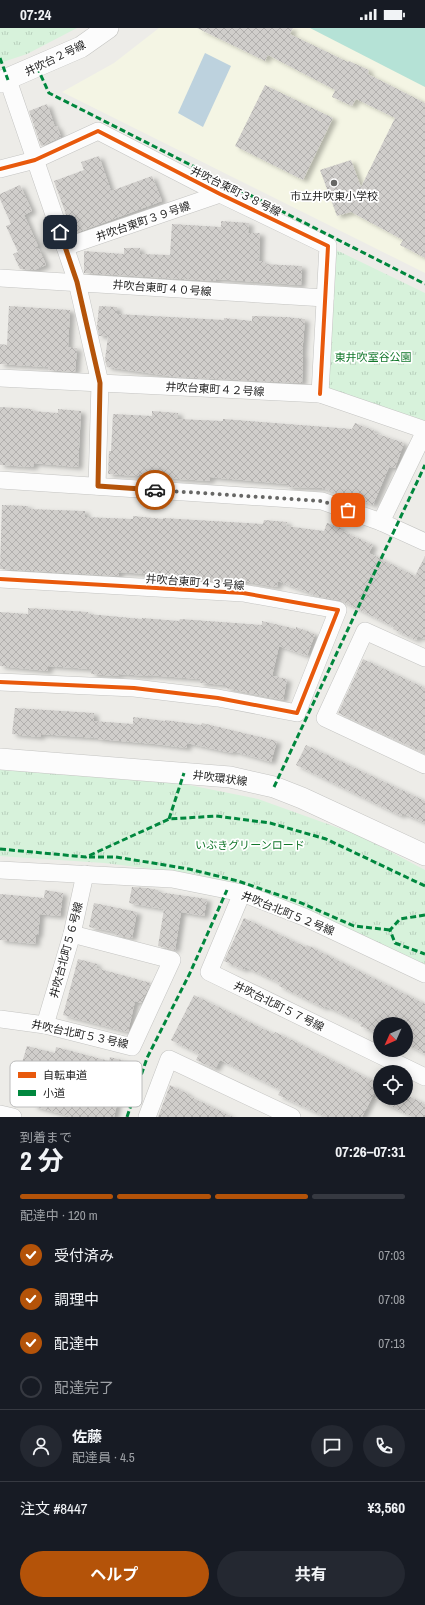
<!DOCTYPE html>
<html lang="ja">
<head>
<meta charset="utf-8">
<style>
  :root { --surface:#171b24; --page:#242831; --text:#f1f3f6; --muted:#9ea1a6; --line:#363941; --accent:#b45309 }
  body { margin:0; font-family:"Archivo Narrow","Noto Sans JP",sans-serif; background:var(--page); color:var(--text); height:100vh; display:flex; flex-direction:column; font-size:15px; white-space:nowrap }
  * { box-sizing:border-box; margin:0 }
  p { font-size:13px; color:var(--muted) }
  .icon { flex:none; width:22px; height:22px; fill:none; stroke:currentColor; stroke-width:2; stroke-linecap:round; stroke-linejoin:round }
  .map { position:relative; height:1089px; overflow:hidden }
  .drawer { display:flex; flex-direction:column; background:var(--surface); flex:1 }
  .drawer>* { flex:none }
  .needle { width:26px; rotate:225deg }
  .buttons { position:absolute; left:373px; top:989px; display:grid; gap:8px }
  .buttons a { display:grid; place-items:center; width:40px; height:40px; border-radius:50%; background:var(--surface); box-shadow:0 2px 10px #0003; font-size:20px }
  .pin { position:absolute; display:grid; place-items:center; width:34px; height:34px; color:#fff; margin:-17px; border-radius:8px; box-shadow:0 2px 6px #0006 }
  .courier { position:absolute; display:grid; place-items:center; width:40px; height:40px; margin:-20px; border:3px solid #b45309; border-radius:50%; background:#fff; color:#222; box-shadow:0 1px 5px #0007 }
  .head em { font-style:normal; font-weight:700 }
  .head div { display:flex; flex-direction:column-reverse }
  .head { display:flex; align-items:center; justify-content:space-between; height:68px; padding:0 20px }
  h1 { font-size:26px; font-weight:700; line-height:30px }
  .bar { display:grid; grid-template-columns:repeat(4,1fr); gap:6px 4px; align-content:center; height:48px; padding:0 20px }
  .bar i { height:5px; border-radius:3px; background:var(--line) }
  .bar .on { background:var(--accent) }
  .bar p { grid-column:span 4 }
  .line { display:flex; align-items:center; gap:10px; padding:0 20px; border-top:1px solid var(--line) }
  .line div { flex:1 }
  .round { display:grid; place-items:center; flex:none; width:42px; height:42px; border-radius:21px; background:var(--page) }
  ol { padding:0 20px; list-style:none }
  li { display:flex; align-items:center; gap:12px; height:44px }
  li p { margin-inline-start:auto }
  li .icon { padding:4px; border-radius:50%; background:var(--accent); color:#fff; stroke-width:4 }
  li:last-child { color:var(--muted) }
  li i { width:22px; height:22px; border:2px solid var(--line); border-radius:50% }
  .action { display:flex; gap:8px; margin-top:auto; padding:8px 20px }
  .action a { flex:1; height:46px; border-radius:24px; background:var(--accent); color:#fff; font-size:16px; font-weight:700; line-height:46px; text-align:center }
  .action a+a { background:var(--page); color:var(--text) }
  .status { display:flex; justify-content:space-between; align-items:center; height:28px; padding:0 20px; background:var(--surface); direction:ltr }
  .status svg { height:11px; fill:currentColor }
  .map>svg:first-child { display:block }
  .education { fill:#f4f5e4 }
  .park { fill:url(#park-tufts) }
  .pitch { fill:#b5e2d6 }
  .water { fill:#bdd2de }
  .building { fill:url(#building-cross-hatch); filter:url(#shadow) }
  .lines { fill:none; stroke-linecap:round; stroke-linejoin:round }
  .minor-casing { stroke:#c4c4c2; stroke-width:18 }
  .tertiary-casing { stroke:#c4c4c2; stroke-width:22 }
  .minor { stroke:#fcfcfc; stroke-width:17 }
  .tertiary { stroke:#fcfcfc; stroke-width:21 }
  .quiet { stroke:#00873e; stroke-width:3; stroke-dasharray:6 3; stroke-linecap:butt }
  .cycleway-casing { stroke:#fff; stroke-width:6 }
  .cycleway { stroke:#e8590c; stroke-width:4 }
  .done { stroke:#676765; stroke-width:4; stroke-dasharray:0 7.2 }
  .route { stroke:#b45309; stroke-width:5 }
  .poi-dot { fill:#676765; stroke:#fff; stroke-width:1.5 }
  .labels { text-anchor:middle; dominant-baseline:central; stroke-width:3.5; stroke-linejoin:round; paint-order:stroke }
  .street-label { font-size:11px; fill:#1f1f1f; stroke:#fff }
  .poi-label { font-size:11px; fill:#1f1f1f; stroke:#fff }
  .park-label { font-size:11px; fill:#12772b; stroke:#fff }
  .key { fill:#fff; stroke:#bcbcbc; stroke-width:1 }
  .key-label { font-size:11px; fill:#1f1f1f }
</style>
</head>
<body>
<div class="status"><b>07:24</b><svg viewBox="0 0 49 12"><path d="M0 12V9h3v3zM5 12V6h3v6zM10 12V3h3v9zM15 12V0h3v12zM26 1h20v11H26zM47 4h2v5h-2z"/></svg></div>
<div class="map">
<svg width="425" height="1089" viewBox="0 0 425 1089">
  <defs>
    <pattern id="park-tufts" width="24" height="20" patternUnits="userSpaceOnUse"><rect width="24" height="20" fill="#d7f2db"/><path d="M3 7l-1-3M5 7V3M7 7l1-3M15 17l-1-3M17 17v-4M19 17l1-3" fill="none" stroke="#b8cfbc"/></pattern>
    <pattern id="building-cross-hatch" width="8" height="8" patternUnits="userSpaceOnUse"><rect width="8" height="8" fill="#d0cecb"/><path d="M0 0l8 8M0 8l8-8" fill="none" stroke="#b2b0ae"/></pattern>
    <filter id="shadow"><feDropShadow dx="4.5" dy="2.5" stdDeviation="2" flood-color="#0004"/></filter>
  </defs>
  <rect width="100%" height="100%" fill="#edece8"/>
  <path class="education" d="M159,0h266v245l-363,-181 52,-29z"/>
  <g class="park">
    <path d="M0,0h77l-50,26 -27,9z"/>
    <path d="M328,218l97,47v137l-105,-36z"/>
    <path d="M0,739l71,4 118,14 69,14 103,37 64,34v94l-111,-49 -118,-41 -92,-11 -104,-7z"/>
  </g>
  <path class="pitch" d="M310,0h115v59z"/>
  <path class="water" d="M205,25l26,13 -28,61 -25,-14z"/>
  <g class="building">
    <path d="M197,0h96l-3,6 58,28 1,-1 20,9 -1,4 57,29v155l-25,-13 3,-5 -52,-28 -14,4 -17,-46 31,-10 10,27 34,-69 -39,-19 -4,7 -20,-9 3,-7 -67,-35 -3,6z"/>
    <path d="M265,57l68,33 -30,62 -68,-34z"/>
    <path d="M47,76l8,23 2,-1 4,11 -20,9 -12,-35z"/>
    <path d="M99,128l12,35 41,-15 10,25 -89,33 -19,-53 30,-11 -3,-8z"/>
    <path d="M20,157l12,26 -8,4 14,31 -5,2 6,1 7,16 -12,5 -14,-1 -7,-15 5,-2 -12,-26 5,-2 -11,-25v-5z"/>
    <path d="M221,193l28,2 -1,10h12l-1,28h6l-1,3 38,2 -1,19 -85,-6v2l-132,-8v-22l40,3v-6h16v6l30,1 2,-31 49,3z"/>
    <path d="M9,278l61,4 -2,37 9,1 -2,24 -27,-2v-3l-48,-3v-20l7,1z"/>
    <path d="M99,278l18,1v7l107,6v-2l28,3v-5l34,1 19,2 -3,36h1l-1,28 -126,-6 -69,-10 -2,-7 3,-24h-9l-2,-10z"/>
    <path d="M0,379l32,2 -1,2 27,2v-4l23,2 -3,56 -44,-4 -1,4 -33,-2z"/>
    <path d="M152,383l26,2v6l45,2v-2l129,10 3,-6 20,8v2l29,10 -9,25 -6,-1 -16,38 -32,-13 -1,2 -18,-6 -35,-1v-3l-77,-7v4l-30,-2 -41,-5v2l-31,-2 1,-23h2l2,-37 39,2z"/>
    <path d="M2,477l26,1v3l57,2v6l48,2v-3l30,3v-1l100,6 1,-4 23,2 -1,4 38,5 3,-8 14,5 -1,2 33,15 -4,8 46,23 10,-20v83l-7,-3 -2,4 -23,-11 1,-2 -54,-27 -20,-3 -42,-16 -1,6 -34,-6v2l-82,-5 1,-3 -43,-3v4l-119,-7z"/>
    <path d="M28,580l60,4v2l54,5v-1l37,3 1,-2 82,6v-4l34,8v-2l19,7 -8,22 -28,-10 -7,30 15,3 -4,21 -57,-12v-3l-26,-2v-4l-52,-4v1l-29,-2 -1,2 -27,-2 1,-5 -44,-3v5l-48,-5v-54l28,2z"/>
    <path d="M363,631l62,29v65l-87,-40z"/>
    <path d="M15,680l79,5v8l39,3v-7l32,4v-1l36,5 1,-2 75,18 -6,21 -38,-11 -1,2 -45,-10v5l-32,-4 -57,-5v-1l-57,-4 -1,3 -28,-3z"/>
    <path d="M306,717l119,56v22l-23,-10 -1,3 -105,-51z"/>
    <path d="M132,859l15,1 11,2v2l49,7 -3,17 -23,-4 -6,38 -17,-4 6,-37 -35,-6z"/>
    <path d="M45,862l18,3 -3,23 -20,-2 -2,21h-2l-1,9 -35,-4v-46l44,4z"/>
    <path d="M94,875l43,9 -5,26 -17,-3v-3l-26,-5z"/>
    <path d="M244,890l62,29 1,-2 118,59v50l-19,-10v-20h-27l-4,8 -15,-6 2,-3 -37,-17 -1,2 -45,-22 1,-3 -35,-16 -1,3 -20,-9z"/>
    <path d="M78,931l19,5 -1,4 55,15 -10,20 -6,-2 -7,31 -65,-17z"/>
    <path d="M194,967l80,39 1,-2 23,11 81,41 -17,33h-36l-48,-22 3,-5 -61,-30 -5,9 -19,-9 3,-6 -28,-14z"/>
    <path d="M27,1018l28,7 1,-6 53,14 1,-4 15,4 -9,38 2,1 -4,17h-42l-39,-11 9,-34 -21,-6z"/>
    <path d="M170,1057l18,9 -1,1 46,22h-75z"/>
    <path d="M406,1067l19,9v13h-13l-37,-19h31z"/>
  </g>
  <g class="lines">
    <defs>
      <g id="minor">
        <path d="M8,52l69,202 23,101 -3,103"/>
        <path d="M0,141l35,-9 63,-29 122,63 108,52 -8,148"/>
        <path d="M65,219l155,-53"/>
        <path d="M0,250l325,20"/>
        <path d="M0,350l320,16 105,36"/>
        <path d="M0,452l322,21 59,21 44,20"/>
        <path d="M381,494l44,-91"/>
        <path d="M0,551l243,14 95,17 -41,103 -79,-15 -84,-10 -134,-6"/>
        <path d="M425,630l-60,-27 -40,87 100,47"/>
        <path d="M0,842l172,9 70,14 62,24 121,57"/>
        <path d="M242,865l-33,79 216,105"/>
        <path d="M0,991l45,6 87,22 40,-87 -100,-26"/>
        <path d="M45,997l27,-91 13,-60"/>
        <path d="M0,1086l13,3"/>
        <path d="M147,1089l22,-58 123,58"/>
      </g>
      <g id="tertiary">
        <path d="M0,54l81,-35 27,-19"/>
        <path d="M0,731l230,18 44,10 28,11 123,57"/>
      </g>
    </defs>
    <use href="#minor" class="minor-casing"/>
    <use href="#tertiary" class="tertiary-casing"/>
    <use href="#minor" class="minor"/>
    <use href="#tertiary" class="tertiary"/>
    <g class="quiet">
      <path d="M0,30l8,22"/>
      <path d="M37,39l12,26 376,191"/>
      <path d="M274,759l151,-322"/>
      <path d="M169,791l15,-46"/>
      <path d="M0,821l86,8 83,-38 47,-3 54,7 56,16 99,47"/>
      <path d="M89,829h27l73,12 49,12 61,21 55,24 36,4"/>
      <path d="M425,887l-25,4 -10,11 5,13 30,11"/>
      <path d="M127,1089l20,-59 43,-85 37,-83"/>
    </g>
    <defs>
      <g id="cycleway">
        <path d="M0,141l35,-9 63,-29 122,63 108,52 -8,148"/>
        <path d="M0,551l243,14 95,17 -41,103 -79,-15 -84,-10 -134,-6"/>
      </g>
    </defs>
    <use href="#cycleway" class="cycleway-casing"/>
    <use href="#cycleway" class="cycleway"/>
  </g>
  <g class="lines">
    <path class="done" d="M155,462l167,11 26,9"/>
    <path class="route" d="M60,204l17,50 23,101 -2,103 57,4"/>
  </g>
  <circle class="poi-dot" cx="334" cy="155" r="4"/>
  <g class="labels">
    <g class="street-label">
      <text transform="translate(55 30) rotate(-26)">井吹台２号線</text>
      <text transform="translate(236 163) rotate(26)">井吹台東町３８号線</text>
      <text transform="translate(143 193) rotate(-19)">井吹台東町３９号線</text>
      <text transform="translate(162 260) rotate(4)">井吹台東町４０号線</text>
      <text transform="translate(215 361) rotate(3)">井吹台東町４２号線</text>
      <text transform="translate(195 554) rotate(4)">井吹台東町４３号線</text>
      <text transform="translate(220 750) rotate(7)">井吹環状線</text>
      <text transform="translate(288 885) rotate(22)">井吹台北町５２号線</text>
      <text transform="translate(66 922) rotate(-75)">井吹台北町５６号線</text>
      <text transform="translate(279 978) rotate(26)">井吹台北町５７号線</text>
      <text transform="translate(80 1006) rotate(12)">井吹台北町５３号線</text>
    </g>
    <g class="poi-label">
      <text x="334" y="168">市立井吹東小学校</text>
    </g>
    <g class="park-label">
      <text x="373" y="329">東井吹室谷公園</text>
      <text x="250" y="817">いぶきグリーンロード</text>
    </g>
  </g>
  <rect x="10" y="1033" width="132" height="46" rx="6" class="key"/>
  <rect x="18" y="1044" width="18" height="6" fill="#e8590c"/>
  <rect x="18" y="1062" width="18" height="6" fill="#00873e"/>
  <g class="key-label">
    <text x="43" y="1051">自転車道</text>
    <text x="43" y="1069">小道</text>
  </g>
</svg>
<div class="buttons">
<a><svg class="needle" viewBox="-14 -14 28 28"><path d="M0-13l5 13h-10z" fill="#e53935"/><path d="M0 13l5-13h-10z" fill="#9ea1a6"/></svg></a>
<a><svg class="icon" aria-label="locate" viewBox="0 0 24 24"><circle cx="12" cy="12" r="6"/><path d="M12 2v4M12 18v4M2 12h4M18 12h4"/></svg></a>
</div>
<div class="pin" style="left:348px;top:482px;background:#ea580c"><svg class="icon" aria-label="bag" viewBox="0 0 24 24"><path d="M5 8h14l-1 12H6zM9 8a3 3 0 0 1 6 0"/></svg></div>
<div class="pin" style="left:60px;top:204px;background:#1f2937"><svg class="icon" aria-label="home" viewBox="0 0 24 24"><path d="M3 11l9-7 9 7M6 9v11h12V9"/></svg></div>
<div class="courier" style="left:155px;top:462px"><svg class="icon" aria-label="car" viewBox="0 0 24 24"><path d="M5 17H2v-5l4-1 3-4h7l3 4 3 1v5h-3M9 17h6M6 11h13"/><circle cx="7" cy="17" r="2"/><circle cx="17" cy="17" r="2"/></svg></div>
</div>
<section class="drawer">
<div class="head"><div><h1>2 分</h1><p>到着まで</p></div><em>07:26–07:31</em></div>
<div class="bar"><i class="on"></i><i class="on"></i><i class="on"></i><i></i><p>配達中 · 120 m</p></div>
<ol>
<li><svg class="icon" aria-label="check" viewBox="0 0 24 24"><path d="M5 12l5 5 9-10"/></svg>受付済み<p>07:03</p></li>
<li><svg class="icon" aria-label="check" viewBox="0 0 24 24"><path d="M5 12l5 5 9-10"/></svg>調理中<p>07:08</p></li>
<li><svg class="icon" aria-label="check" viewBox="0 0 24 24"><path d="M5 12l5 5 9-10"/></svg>配達中<p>07:13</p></li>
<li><i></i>配達完了</li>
</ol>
<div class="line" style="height:72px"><a class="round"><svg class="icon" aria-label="person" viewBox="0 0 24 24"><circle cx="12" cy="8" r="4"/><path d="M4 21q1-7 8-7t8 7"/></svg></a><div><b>佐藤</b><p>配達員 · 4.5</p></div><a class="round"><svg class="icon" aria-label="chat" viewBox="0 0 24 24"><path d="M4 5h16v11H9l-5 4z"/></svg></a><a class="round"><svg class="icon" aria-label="phone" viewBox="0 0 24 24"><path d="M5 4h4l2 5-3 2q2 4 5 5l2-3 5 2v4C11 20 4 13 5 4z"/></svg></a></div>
<div class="line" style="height:52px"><div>注文 #8447</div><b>¥3,560</b></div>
<div class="action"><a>ヘルプ</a><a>共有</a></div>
</section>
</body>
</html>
